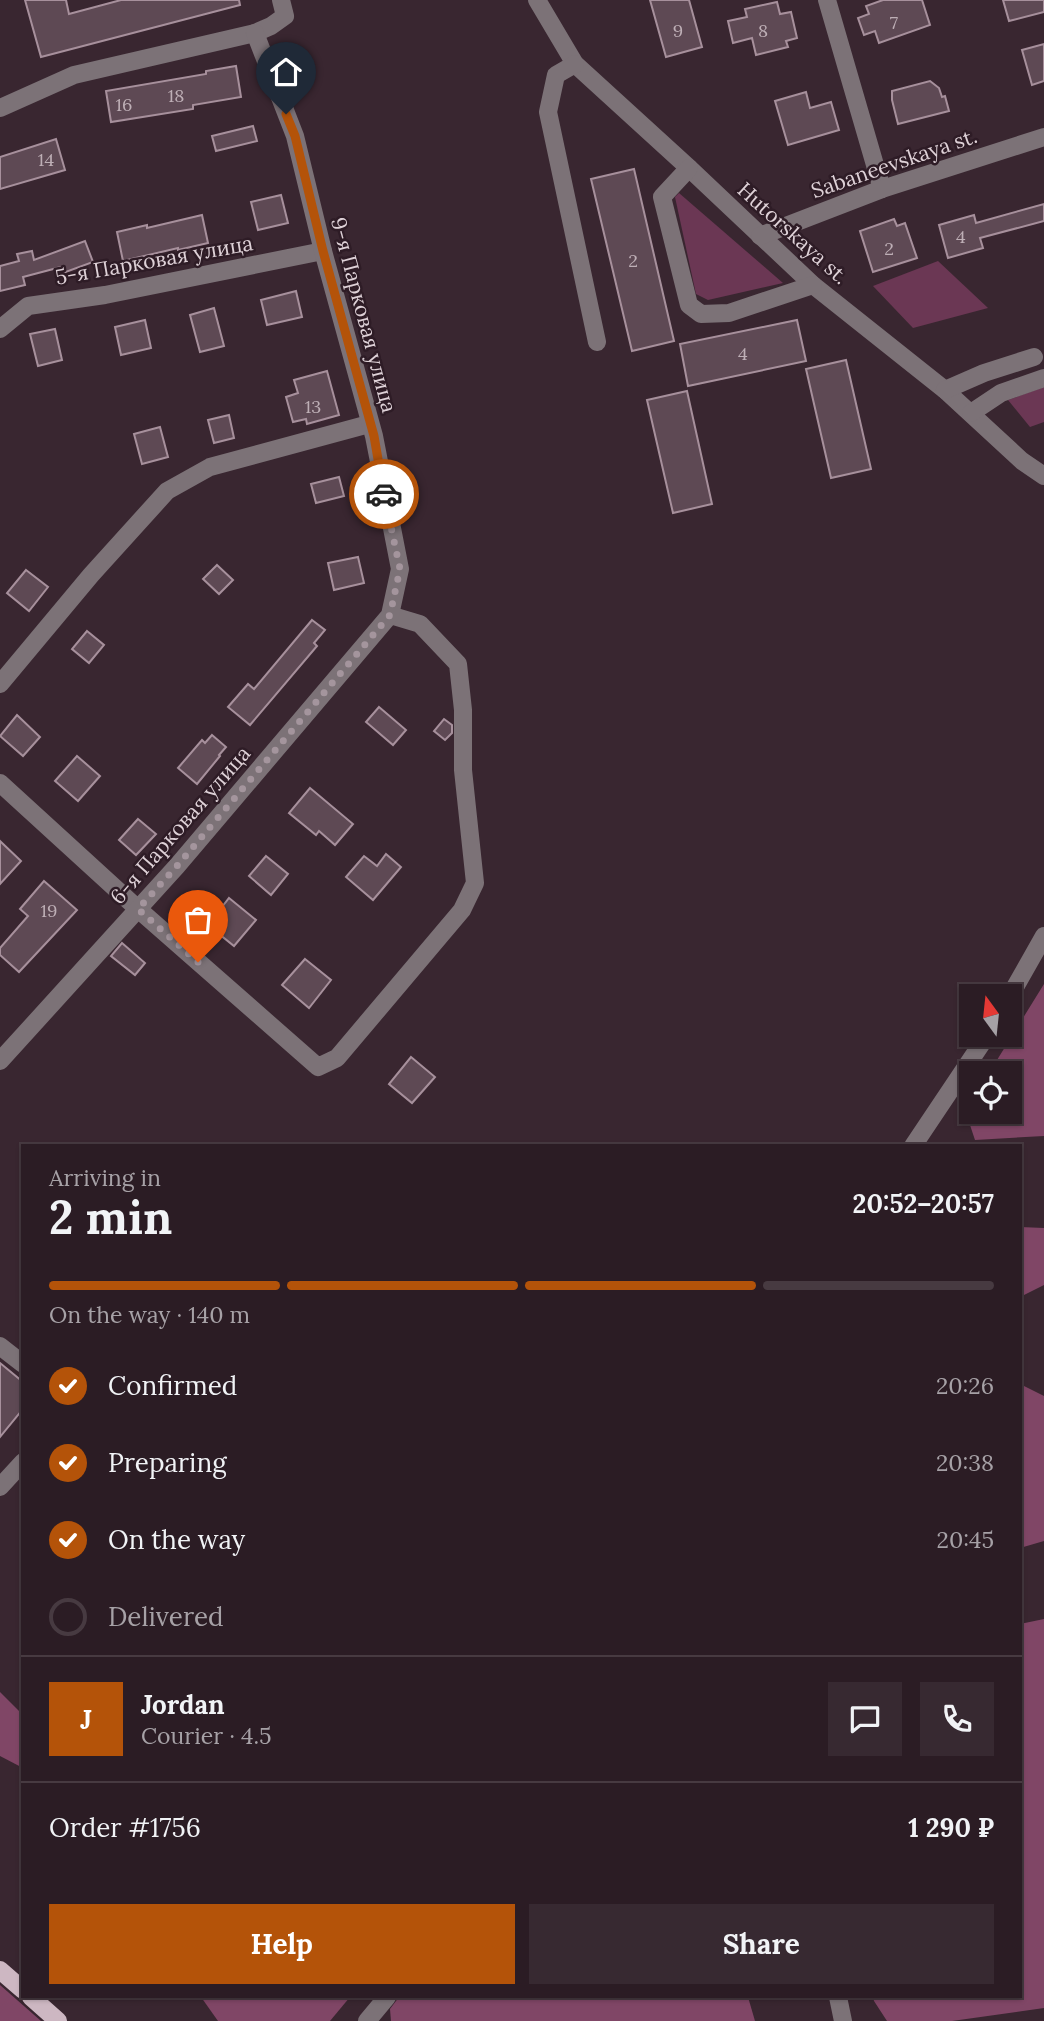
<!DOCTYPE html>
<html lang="en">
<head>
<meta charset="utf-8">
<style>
  :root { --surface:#2b1c24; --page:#372931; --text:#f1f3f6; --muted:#a6a1a6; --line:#473a41; --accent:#b45309 }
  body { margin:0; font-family:Lora,serif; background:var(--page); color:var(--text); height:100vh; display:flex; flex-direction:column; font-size:26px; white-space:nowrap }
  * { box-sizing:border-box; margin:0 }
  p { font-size:23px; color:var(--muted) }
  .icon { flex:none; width:38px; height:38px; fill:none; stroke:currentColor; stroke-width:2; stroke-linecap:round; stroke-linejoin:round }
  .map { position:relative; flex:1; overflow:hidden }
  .panel { position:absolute; left:21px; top:1144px; width:1001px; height:854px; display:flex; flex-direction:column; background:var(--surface); border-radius:0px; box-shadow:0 2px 5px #0004,0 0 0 2px var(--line) }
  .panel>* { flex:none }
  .needle { width:46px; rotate:345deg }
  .controls { position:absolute; left:959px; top:984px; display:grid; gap:14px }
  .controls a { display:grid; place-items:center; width:63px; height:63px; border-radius:0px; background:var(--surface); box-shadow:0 2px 5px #0004,0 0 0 2px var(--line); font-size:35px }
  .pin { position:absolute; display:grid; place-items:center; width:60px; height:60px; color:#fff; margin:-72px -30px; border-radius:50% 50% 50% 0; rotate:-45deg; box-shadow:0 0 7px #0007 }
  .pin .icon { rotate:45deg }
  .courier { position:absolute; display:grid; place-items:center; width:70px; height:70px; margin:-35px; border:5px solid #b45309; border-radius:50%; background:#fff; color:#222; box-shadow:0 2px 9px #0007 }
  .headline em { font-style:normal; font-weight:700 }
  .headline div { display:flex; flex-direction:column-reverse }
  .headline { display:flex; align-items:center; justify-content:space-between; height:119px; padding:0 28px }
  h1 { font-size:46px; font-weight:700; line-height:52px }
  .bar { display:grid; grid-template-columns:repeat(4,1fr); gap:10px 7px; align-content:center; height:84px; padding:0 28px }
  .bar i { height:9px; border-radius:5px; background:var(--line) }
  .bar .active { background:var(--accent) }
  .bar p { grid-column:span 4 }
  .line { display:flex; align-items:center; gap:18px; padding:0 28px; border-top:2px solid var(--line) }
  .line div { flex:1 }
  .round { display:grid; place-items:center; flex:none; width:74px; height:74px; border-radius:0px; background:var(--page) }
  ol { padding:0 28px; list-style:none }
  li { display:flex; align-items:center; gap:21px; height:77px }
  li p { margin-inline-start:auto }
  li .icon { padding:7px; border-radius:50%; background:var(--accent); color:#fff; stroke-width:4 }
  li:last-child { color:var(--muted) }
  li i { width:38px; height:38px; border:4px solid var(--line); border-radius:50% }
  .button { display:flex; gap:14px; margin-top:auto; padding:14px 28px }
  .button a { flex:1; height:80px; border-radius:0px; background:var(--accent); color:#fff; font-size:28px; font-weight:700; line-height:80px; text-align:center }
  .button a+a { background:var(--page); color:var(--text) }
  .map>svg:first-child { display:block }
  .green { fill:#6b3754 }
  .forest { fill:#804666 }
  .building { fill:#5e4954; stroke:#a7909c; stroke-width:2 }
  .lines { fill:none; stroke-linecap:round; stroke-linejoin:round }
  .minor { stroke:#7c7277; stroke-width:18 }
  .major { stroke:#cdb7c2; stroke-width:18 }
  .done { stroke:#a4959d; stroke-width:7; stroke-dasharray:0 12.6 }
  .route { stroke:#b45309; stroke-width:9 }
  .labels { text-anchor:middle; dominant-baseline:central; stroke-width:5; stroke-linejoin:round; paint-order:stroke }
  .number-label { font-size:18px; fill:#beafb6 }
  .street-label { font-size:21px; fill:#ded1d7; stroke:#2e1c26 }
</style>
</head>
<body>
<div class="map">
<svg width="1044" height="2021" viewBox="0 0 1044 2021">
  <rect width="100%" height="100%" fill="#392630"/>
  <g class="green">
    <path d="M679,193l104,90 -75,17 -12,-6 -21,-97z"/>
    <path d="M938,261l50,47 -75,20 -40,-42z"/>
    <path d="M1044,387v35l-14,5 -22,-27z"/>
  </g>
  <g class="forest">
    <path d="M1044,984v152l-69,4 -10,-30 6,-9v10h39v-38h-21z"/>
    <path d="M1020,1227l24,1v57l-24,12z"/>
    <path d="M1020,1384l24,12v145l-24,7z"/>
    <path d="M1044,1619v389l-92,13h-65l-13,-20 -1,-4h147v-373z"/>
    <path d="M0,1692l23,23v53l-23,-12z"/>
    <path d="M0,1985l41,36h-41z"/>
    <path d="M201,1997h149l-20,24h-112z"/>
    <path d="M399,1997h349l7,24h-364l-1,-12z"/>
  </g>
  <g class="building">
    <path d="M25,0h41l3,14 52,-14h118l1,5 -199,52z"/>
    <path d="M650,0h39l13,47 -36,10z"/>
    <path d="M883,0h39l8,25 -51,18 -4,-12 -11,4 -6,-17 11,-4 -3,-8z"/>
    <path d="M1003,0h41v12l-35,9z"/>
    <path d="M777,2l3,12 11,-2 6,26 -11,3 2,6 -32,8 -4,-17 -19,5 -5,-22 19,-4 -2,-8z"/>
    <path d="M1044,44v37l-12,4 -10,-35z"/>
    <path d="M236,66l5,31 -48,8v4l-82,13 -5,-31 100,-17v-3z"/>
    <path d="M930,81l9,7 3,9 3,-1 4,15 -51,13 -6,-24v-9z"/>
    <path d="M806,92l4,16 21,-6 8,28 -51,15 -13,-44z"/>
    <path d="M253,126l4,15 -41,10 -4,-15z"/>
    <path d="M56,139l9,31 -65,19v-32z"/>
    <path d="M634,169l40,172 -42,10 -41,-172z"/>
    <path d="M281,195l7,28 -30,7 -7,-28z"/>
    <path d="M1044,204v17l-64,17 3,10 -35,10 -9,-33 35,-10 2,8z"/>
    <path d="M202,215l6,28 -30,7v-2l-55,13 -6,-29 30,-7v3z"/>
    <path d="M894,219l3,7 8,-3 12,35 -44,14 -13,-41z"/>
    <path d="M85,241l8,21 -30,11 -2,-6 -38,10 2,8 -25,6v-25l19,-5 -2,-7 15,-3 2,9z"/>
    <path d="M296,291l6,26 -35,8 -6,-25z"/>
    <path d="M214,308l10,38 -24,6 -10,-37z"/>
    <path d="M145,320l6,28 -30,7 -6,-28z"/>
    <path d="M797,320l9,41 -118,25 -8,-42z"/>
    <path d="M55,329l7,31 -24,6 -8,-32z"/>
    <path d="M846,360l25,109 -40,9 -25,-109z"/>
    <path d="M327,371l12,44 -32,9 -1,-5 -13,3 -7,-25 12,-4 -4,-13z"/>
    <path d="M687,391l25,113 -39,9 -26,-113z"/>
    <path d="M229,415l5,23 -20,5 -6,-23z"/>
    <path d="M160,427l8,30 -26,7 -8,-30z"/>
    <path d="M339,477l5,19 -28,7 -5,-19z"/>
    <path d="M358,557l6,26 -30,7 -6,-27z"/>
    <path d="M217,565l16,15 -14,14 -16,-15z"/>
    <path d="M26,570l22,17 -19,24 -22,-18z"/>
    <path d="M312,620l13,10 -11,13 3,3 -67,79 -22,-18 20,-23 6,5z"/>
    <path d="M87,631l17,14 -15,18 -17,-14z"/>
    <path d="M379,707l27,23 -13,15 -27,-23z"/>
    <path d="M17,715l23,22 -17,19 -23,-20z"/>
    <path d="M444,719l8,6v8l-7,7 -11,-9z"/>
    <path d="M212,735l14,12 -7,8 1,1 -23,28 -19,-16 24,-28 3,3z"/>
    <path d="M77,756l23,20 -22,25 -23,-20z"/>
    <path d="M310,788l43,36 -18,21 -16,-14 -3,4 -27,-22z"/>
    <path d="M138,819l18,15 -20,21 -17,-15z"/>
    <path d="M0,841l21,20 -21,23z"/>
    <path d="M386,854l15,13 -28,33 -27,-23 18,-21 13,10z"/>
    <path d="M266,856l22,18 -17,21 -22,-19z"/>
    <path d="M44,881l33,29 -58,62 -19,-17v-7l28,-32 -8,-7z"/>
    <path d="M229,898l27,22 -22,26 -26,-21z"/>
    <path d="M122,943l23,20 -10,12 -24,-19z"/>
    <path d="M305,959l26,21 -22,28 -27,-23z"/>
    <path d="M411,1057l24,20 -23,26 -23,-19z"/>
    <path d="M0,1363l23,19v27l-23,28z"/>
  </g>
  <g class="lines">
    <g class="minor">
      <path d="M537,0l38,64 114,104 124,117 132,105 77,71 22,15"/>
      <path d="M827,0l55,189"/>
      <path d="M575,64l-19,11 -8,37 49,230"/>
      <path d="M0,108l74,-33 181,-42 16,-7 14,-10 -4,-16"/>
      <path d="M689,168l-27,29 27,108 12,9 28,-1 84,-28"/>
      <path d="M760,236l122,-47 162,-52"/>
      <path d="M0,329l28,-23 77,-11 218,-44"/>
      <path d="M945,390l39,-17 50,-16"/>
      <path d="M971,413l30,-20 43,-15"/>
      <path d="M0,684l91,-109 76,-84 43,-24 159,-43"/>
      <path d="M0,783l138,126 180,158 19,-9 125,-148 13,-27 -12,-113v-60l-5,-46 -38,-40 -30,-9"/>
      <path d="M1010,996l34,-60"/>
      <path d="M0,1061l177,-195 213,-251 10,-46 -26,-133 -51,-185 -28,-115 -40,-103"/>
      <path d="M913,1146l75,-112"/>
      <path d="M0,1346l23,18"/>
      <path d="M0,1487l23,-25"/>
      <path d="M838,1997l5,24"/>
      <path d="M367,2021l20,-24"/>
    </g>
    <g class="major">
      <path d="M0,1970l23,20"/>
      <path d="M31,1997l27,24"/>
    </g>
  </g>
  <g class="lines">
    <path class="done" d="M198,962l-60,-53 39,-43 213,-251 10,-46 -16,-75"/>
    <path class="route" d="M286,114l9,22 28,115 51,185 10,58"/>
  </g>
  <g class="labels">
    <g class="number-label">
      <text x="894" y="22">7</text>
      <text x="678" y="30">9</text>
      <text x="763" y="30">8</text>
      <text x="176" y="95">18</text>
      <text x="124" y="104">16</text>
      <text x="46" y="159">14</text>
      <text x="961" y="236">4</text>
      <text x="889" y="248">2</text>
      <text x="633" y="260">2</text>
      <text x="743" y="353">4</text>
      <text x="313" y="406">13</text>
      <text x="49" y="910">19</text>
    </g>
    <g class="street-label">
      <text transform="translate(894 163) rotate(-19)">Sabaneevskaya st.</text>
      <text transform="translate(793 233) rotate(42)">Hutorskaya st.</text>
      <text transform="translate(154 260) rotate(-10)">5-я Парковая улица</text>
      <text transform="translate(364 315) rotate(75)">9-я Парковая улица</text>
      <text transform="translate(180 825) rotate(-49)">6-я Парковая улица</text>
    </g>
  </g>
</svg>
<div class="controls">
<a><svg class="needle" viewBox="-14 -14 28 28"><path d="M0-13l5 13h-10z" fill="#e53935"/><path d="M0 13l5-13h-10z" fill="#a6a1a6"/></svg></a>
<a><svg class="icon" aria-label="locate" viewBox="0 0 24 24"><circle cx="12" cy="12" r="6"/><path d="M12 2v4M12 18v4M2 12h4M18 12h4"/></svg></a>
</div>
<div class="pin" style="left:198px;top:962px;background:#ea580c"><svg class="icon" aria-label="bag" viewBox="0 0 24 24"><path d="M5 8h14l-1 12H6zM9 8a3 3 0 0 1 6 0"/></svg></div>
<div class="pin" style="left:286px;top:114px;background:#1f2937"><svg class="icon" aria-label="home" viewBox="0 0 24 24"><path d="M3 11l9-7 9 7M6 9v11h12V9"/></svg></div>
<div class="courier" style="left:384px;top:494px"><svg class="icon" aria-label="car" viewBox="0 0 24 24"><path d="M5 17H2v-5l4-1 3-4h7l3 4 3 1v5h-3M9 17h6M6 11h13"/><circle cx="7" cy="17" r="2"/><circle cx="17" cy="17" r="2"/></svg></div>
<section class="panel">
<div class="headline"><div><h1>2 min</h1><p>Arriving in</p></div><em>20:52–20:57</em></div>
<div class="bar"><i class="active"></i><i class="active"></i><i class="active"></i><i></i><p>On the way · 140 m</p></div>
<ol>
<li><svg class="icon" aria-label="check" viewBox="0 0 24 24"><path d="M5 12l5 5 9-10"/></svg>Confirmed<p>20:26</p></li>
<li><svg class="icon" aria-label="check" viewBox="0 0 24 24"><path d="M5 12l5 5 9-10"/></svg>Preparing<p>20:38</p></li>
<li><svg class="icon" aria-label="check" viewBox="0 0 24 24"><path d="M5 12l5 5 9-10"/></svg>On the way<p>20:45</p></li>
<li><i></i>Delivered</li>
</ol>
<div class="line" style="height:126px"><b class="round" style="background:var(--accent);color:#fff">J</b><div><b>Jordan</b><p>Courier · 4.5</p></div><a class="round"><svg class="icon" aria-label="chat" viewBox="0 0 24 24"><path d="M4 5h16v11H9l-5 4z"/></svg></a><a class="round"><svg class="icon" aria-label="phone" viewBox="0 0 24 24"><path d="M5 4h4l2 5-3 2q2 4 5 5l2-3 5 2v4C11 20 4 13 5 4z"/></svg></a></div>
<div class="line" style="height:91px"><div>Order #1756</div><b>1 290 ₽</b></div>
<div class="button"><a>Help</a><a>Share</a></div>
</section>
</div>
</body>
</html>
